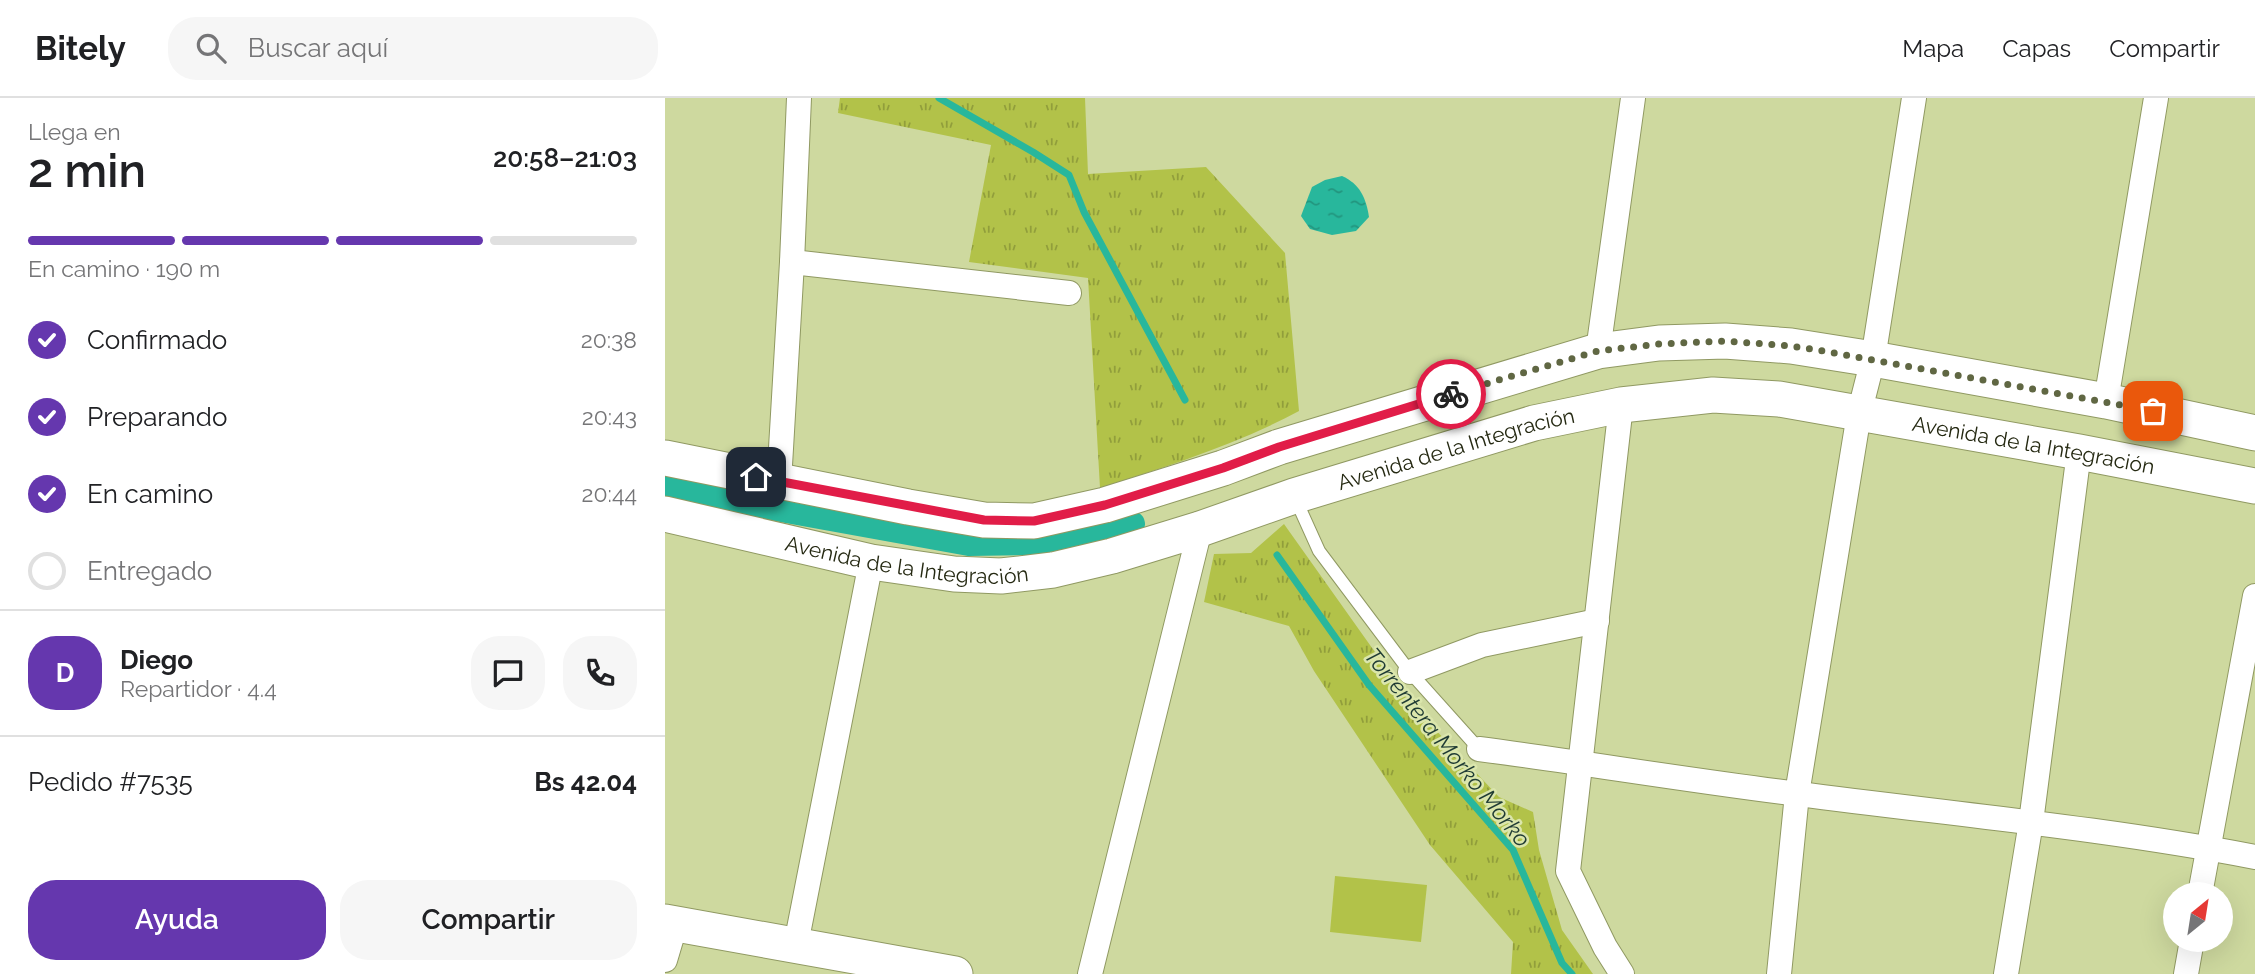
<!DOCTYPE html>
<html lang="es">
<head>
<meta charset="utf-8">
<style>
  :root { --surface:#fff; --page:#f6f6f6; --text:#202124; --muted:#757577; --line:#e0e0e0; --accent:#6537ae }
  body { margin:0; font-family:Raleway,sans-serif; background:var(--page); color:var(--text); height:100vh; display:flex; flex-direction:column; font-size:26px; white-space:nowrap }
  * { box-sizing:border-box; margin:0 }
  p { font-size:23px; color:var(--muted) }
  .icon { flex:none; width:38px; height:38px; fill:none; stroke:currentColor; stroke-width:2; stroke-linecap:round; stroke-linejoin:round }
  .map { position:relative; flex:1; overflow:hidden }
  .panel { display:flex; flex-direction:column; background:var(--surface); width:665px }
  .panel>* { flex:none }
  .needle { width:46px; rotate:30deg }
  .controls { position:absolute; left:1498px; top:784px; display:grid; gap:14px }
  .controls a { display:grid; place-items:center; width:70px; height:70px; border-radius:50%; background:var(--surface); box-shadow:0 7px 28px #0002; font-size:35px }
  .pin { position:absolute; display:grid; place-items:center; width:60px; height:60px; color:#fff; margin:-30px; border-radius:14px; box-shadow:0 4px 10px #0006 }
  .courier { position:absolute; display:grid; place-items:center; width:70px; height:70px; margin:-35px; border:5px solid #e11d48; border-radius:50%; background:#fff; color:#222; box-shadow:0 2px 9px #0007 }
  .summary em { font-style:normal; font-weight:600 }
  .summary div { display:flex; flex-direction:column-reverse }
  .summary { display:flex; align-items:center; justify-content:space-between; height:119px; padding:0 28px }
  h1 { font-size:46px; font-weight:600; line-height:52px }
  .bar { display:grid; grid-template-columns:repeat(4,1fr); gap:10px 7px; align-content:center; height:84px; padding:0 28px }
  .bar i { height:9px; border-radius:5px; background:var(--line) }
  .bar .selected { background:var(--accent) }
  .bar p { grid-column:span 4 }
  .line { display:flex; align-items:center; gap:18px; padding:0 28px; border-top:2px solid var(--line) }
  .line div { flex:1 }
  .round { display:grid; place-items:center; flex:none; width:74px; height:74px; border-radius:28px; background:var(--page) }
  ol { padding:0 28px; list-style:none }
  li { display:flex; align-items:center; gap:21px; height:77px }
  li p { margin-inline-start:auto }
  li .icon { padding:7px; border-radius:50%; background:var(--accent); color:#fff; stroke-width:4 }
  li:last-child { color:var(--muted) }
  li i { width:38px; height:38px; border:4px solid var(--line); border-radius:50% }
  .action { display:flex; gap:14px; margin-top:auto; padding:14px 28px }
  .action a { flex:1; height:80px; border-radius:28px; background:var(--accent); color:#fff; font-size:28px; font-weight:600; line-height:80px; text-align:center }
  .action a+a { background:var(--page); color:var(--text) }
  header { display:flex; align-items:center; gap:42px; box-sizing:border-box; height:98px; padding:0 35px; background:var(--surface); border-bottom:2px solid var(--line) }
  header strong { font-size:33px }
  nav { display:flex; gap:38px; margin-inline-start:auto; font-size:24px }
  .search { width:490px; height:63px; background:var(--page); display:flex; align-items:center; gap:18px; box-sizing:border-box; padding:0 24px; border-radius:28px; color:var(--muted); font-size:26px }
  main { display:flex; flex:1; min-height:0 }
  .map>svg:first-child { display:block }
  .grass { fill:url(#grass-tufts) }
  .pitch { fill:#b2c249 }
  .water { fill:url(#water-ripples) }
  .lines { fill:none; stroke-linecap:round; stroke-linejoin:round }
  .stream { stroke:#28b79c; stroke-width:7 }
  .canal { stroke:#28b79c; stroke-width:26 }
  .lane-casing { stroke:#909962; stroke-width:14 }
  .street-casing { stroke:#909962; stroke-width:26 }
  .secondary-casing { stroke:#909962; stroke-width:37 }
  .lane { stroke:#fff; stroke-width:12 }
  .street { stroke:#fff; stroke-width:24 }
  .secondary { stroke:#fff; stroke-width:35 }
  .done { stroke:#606743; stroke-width:7; stroke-dasharray:0 12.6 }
  .route { stroke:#e11d48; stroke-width:9 }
  .labels { text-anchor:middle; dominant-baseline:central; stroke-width:5; stroke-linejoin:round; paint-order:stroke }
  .street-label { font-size:21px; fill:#252912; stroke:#dbe6ac }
  .water-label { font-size:23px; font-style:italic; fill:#1f3b34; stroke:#dbe6ac }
</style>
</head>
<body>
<header>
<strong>Bitely</strong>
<div class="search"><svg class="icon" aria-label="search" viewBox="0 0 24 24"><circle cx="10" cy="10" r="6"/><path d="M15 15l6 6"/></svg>Buscar aquí</div>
<nav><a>Mapa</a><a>Capas</a><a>Compartir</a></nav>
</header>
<main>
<section class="panel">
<div class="summary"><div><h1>2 min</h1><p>Llega en</p></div><em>20:58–21:03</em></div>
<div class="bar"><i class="selected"></i><i class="selected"></i><i class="selected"></i><i></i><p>En camino · 190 m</p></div>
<ol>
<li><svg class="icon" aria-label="check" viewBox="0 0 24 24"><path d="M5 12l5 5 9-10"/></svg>Confirmado<p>20:38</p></li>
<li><svg class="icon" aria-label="check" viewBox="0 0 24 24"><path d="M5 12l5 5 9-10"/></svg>Preparando<p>20:43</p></li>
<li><svg class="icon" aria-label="check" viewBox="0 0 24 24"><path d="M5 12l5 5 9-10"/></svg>En camino<p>20:44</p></li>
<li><i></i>Entregado</li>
</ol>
<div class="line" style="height:126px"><b class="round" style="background:var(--accent);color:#fff">D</b><div><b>Diego</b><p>Repartidor · 4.4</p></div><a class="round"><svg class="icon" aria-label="chat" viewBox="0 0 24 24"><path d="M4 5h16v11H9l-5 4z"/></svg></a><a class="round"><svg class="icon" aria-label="phone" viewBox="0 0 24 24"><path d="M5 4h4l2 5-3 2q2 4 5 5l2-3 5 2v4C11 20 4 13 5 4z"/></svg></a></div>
<div class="line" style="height:91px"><div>Pedido #7535</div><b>Bs 42.04</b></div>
<div class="action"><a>Ayuda</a><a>Compartir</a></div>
</section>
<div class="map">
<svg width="1590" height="876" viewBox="0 0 1590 876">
  <defs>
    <pattern id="grass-tufts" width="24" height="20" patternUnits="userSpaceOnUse" patternTransform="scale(1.75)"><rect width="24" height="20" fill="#b2c249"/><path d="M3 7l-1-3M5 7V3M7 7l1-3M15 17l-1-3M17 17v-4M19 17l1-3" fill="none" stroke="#919e3b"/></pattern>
    <pattern id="water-ripples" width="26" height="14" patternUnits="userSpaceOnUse" patternTransform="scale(1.75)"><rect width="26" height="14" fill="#28b79c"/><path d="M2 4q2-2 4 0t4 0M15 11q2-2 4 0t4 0" fill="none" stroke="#22957e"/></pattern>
  </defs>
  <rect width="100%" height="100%" fill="#ced99f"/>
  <g class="grass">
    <path d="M175,0h245l3,76 118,-7 79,86 14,158c-63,34 -132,55 -199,77l-12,-210 -119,-16 22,-117 -153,-32z"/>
    <path d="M619,426l130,183 85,90 34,15 6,38 23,80 31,44h-82l2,-32 -83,-97 -116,-174 -25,-45 -85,-24 10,-48 37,-1z"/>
  </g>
  <path class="pitch" d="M670,778l92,9 -6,57 -91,-10z"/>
  <path class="water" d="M677,78c18,8 24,22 27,41l-13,14 -24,4 -22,-6 -9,-13 11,-29 13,-7z"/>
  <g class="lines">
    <g class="stream">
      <path d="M274,0l94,54 36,23 15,37 101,188"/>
      <path d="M612,457l92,130 144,165 49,113 10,11"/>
    </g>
    <path class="canal" d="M0,390l304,55 64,-1 99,-18"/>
    <defs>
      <path id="lane" d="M631,402l23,51 91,121 69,77"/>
      <g id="street">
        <path d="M127,164l277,31"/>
        <path d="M933,253l35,-253"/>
        <path d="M1441,303l50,-303"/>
        <path d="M956,307l-53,466 37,76 17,27"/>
        <path d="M114,384l13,-220 7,-164"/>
        <path d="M745,574l72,-27 115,-24"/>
        <path d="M814,651c107,14 213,32 320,45 152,20 305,34 456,63"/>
        <path d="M1535,796l55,-298"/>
        <path d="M131,846l75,-382"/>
        <path d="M0,862l11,-37"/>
        <path d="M425,876l110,-445"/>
        <path d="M1114,876l18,-180 62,-380 14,-55 41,-261"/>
        <path d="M1341,876l25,-152 48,-370"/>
        <path d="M1521,876l6,-34"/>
      </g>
      <g id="secondary">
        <path d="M0,360l243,49 76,13 50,1 71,-16 118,-37 56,-21 319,-96 61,-8 66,-2 66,5 82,13 233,42 149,32"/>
        <path id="s1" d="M0,416l206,48 83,12 47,2 52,-6 59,-14 88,-27 94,-33 240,-73 87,-18 92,-10 66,4 300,53 176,34"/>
        <path d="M0,824l290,52"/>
      </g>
    </defs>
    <use href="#lane" class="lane-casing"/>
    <use href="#street" class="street-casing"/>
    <use href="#secondary" class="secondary-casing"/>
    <use href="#lane" class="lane"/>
    <use href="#street" class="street"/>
    <use href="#secondary" class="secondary"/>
  </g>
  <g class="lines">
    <path class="done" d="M786,296l147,-43 61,-7 66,-3 66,5 27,4 335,61"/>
    <path class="route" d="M91,379l228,43 50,1 71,-16 118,-37 56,-21 172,-53"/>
  </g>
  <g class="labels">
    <g class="street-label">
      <text stroke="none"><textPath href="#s1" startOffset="1404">Avenida de la Integración</textPath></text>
      <text stroke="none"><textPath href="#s1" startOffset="816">Avenida de la Integración</textPath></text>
      <text stroke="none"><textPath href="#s1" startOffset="247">Avenida de la Integración</textPath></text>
    </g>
    <g class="water-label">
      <text transform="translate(783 649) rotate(51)">Torrentera Morko Morko</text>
    </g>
  </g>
</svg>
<div class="controls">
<a><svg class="needle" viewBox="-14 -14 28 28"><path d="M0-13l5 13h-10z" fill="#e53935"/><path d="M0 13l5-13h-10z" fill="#757577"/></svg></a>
</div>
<div class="pin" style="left:1488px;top:313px;background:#ea580c"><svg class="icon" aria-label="bag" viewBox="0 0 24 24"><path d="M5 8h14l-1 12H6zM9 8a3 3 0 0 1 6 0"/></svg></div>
<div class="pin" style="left:91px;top:379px;background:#1f2937"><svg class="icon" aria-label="home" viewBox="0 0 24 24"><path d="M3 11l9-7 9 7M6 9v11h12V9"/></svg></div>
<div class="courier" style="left:786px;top:296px"><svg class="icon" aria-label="bike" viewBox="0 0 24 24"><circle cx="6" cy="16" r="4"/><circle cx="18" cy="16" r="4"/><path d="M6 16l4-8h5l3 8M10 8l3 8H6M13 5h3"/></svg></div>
</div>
</main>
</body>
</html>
